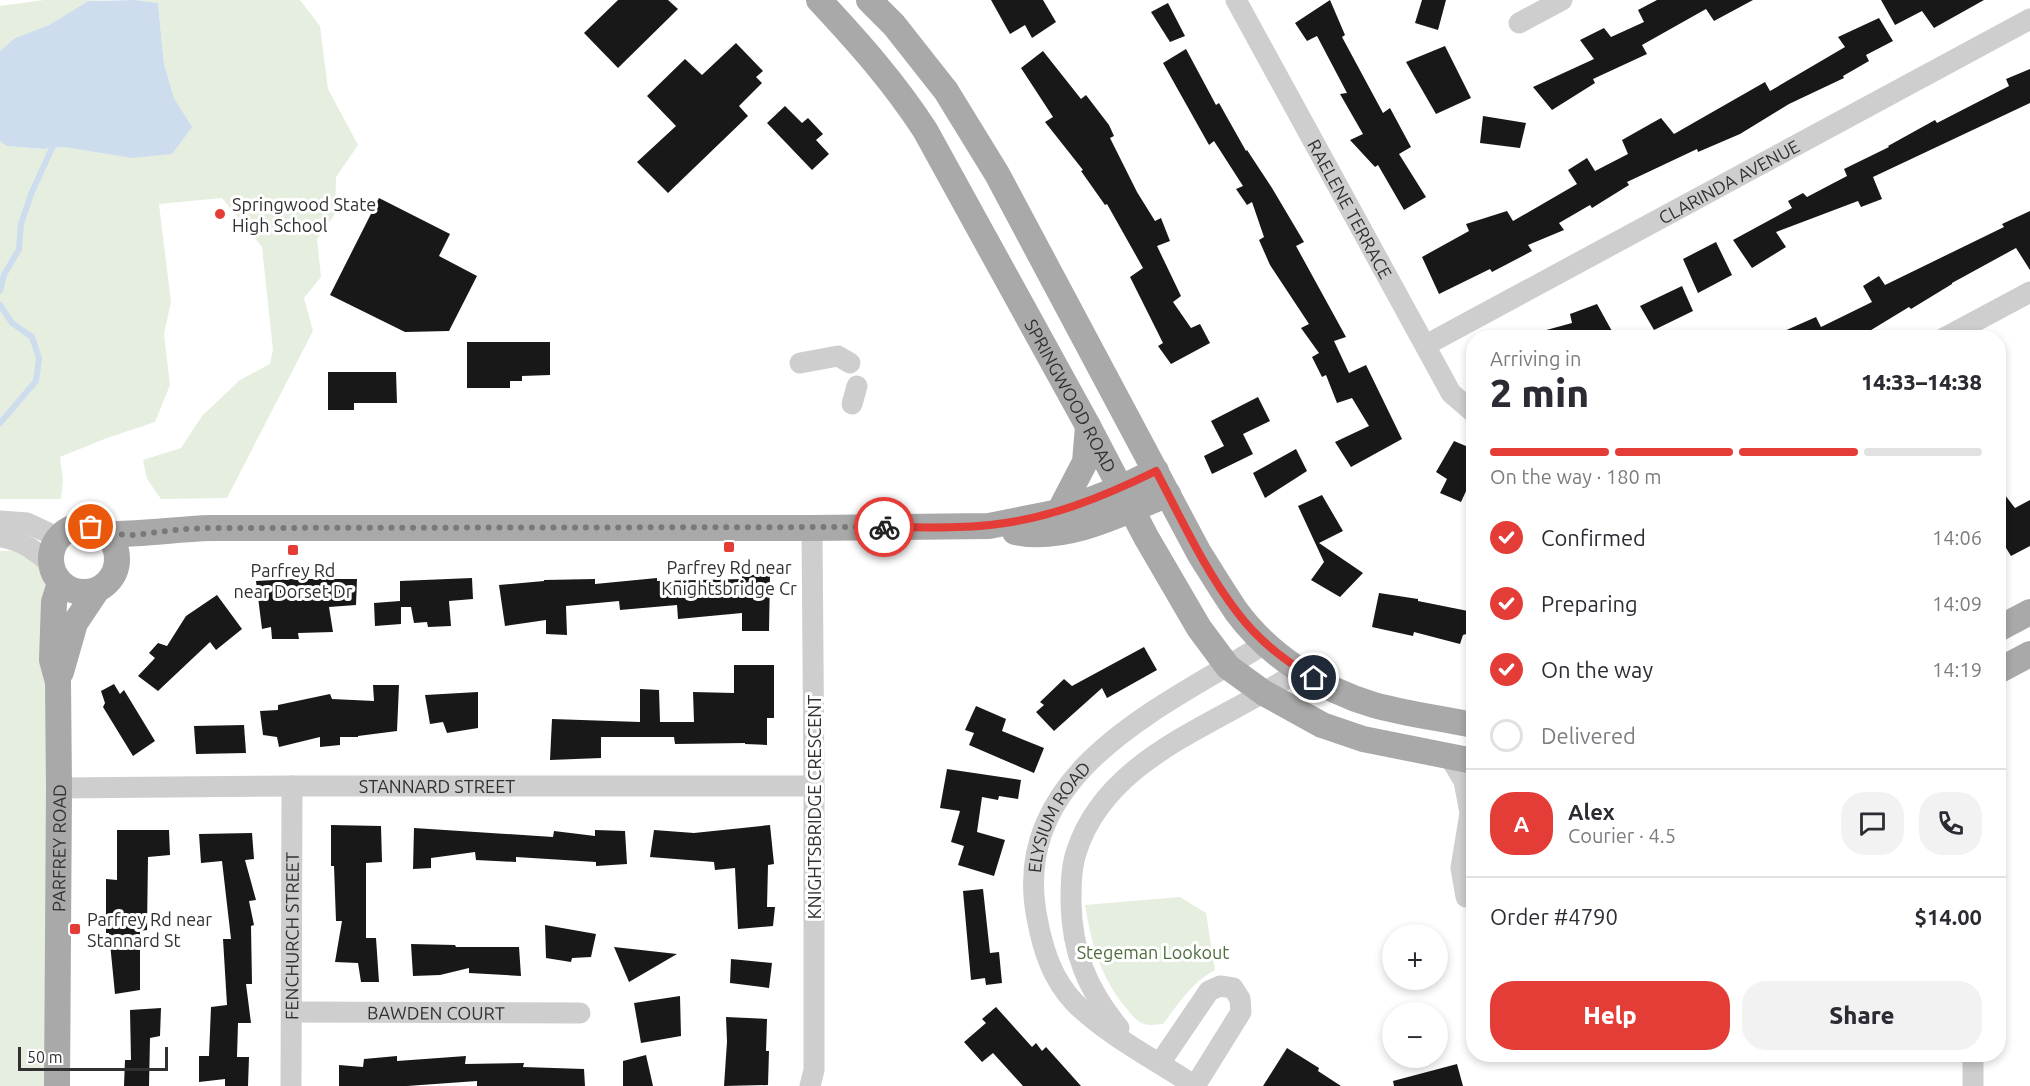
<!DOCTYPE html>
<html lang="en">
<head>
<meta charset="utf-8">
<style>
  :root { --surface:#fff; --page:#f2f2f3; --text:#2b2b33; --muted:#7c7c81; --line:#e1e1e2; --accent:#e43d37 }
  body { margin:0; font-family:Ubuntu,sans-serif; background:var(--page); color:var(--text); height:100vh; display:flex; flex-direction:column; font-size:22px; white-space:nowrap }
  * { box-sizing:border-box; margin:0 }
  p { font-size:20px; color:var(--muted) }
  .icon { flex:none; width:33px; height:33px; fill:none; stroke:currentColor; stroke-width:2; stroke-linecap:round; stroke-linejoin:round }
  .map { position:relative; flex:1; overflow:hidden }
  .drawer { position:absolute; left:1466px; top:330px; width:540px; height:732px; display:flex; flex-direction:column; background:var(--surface); border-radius:24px; box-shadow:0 3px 9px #0003 }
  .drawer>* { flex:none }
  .fabs { position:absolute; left:1382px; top:924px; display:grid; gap:12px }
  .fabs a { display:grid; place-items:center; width:66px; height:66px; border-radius:50%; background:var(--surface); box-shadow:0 3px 9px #0003; font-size:30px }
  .scale { position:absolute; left:18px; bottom:15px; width:150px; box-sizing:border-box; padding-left:6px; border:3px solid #313131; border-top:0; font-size:16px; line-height:21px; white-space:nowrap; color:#313131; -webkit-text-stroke:4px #fff; paint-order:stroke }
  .pin { position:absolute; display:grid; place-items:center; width:51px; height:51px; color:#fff; margin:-26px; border:3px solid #fff; border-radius:50%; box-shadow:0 2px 6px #0007 }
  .courier { position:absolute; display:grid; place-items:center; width:60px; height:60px; margin:-30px; border:4px solid #e43d37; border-radius:50%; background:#fff; color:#222; box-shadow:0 2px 8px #0007 }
  .summary em { font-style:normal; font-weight:800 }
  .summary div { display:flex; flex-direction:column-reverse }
  .summary { display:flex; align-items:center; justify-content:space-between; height:102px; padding:0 24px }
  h1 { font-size:39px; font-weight:800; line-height:45px }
  .bar { display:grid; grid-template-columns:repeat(4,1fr); gap:9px 6px; align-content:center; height:72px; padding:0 24px }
  .bar i { height:8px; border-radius:4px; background:var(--line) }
  .bar .on { background:var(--accent) }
  .bar p { grid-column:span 4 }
  .line { display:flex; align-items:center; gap:15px; padding:0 24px; border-top:2px solid var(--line) }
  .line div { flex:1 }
  .round { display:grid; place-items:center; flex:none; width:63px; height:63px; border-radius:24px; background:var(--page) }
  ol { padding:0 24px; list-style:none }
  li { display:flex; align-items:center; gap:18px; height:66px }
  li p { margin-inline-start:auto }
  li .icon { padding:6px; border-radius:50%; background:var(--accent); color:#fff; stroke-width:4 }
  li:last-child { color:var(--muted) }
  li i { width:33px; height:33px; border:3px solid var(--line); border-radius:50% }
  .cta { display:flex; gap:12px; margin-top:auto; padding:12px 24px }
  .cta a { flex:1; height:69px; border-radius:24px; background:var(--accent); color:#fff; font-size:24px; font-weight:800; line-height:69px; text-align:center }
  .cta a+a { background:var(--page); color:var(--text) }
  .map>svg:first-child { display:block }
  .green { fill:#e6eee0 }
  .water { fill:#cddded }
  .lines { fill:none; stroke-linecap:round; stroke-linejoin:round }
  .stream { stroke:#cddded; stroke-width:6 }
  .building { fill:#181818 }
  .minor { stroke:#cecece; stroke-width:21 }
  .major { stroke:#a9a9a9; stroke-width:26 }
  .done { stroke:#797979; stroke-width:6; stroke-dasharray:0 10.8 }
  .route { stroke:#e43d37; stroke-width:8 }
  .poi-dot { fill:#e43d37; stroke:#fff; stroke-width:2 }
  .labels { text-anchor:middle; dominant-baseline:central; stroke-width:6; stroke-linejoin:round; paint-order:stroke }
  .street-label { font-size:18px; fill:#313131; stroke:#fff }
  .poi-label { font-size:18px; fill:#313131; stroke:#fff; text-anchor:start }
  .park-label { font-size:18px; fill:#4f6d3e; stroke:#fff }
</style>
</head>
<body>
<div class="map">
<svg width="2030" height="1086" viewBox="0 0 2030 1086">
  <rect width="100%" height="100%" fill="#fff"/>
  <g class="green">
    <path d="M44,0h61l-17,1 -39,24 -34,13 -15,13v-45z"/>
    <path d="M135,0h165l20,26 8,63 30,56 -22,32 -1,37 -18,25 4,38 -17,21 9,33 -86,167 -66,1 -14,-20 -4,-19 38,-12 21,-32 38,-36 30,-16 3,-14 -11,-103 -40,-49 -63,6 12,98 -7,32 6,51 -15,37 -48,16 -47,19 3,23 -2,19h-61v-358l6,5 37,3 21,-2 67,11 60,-32 -17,-28 -10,-34 -6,-61z"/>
    <path d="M23,550l20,22 4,13 -2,501h-45v-535z"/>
    <path d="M1180,897l26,16 9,57c-23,12 -37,34 -52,54 -6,0 -13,2 -19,0 -8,-3 -12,-9 -17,-15 -27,-32 -35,-64 -42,-104z"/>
  </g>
  <path class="water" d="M135,0l23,3 6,61 10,34 18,29 -20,27 -41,4 -67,-11 -21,2 -37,-3 -6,-5v-90l15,-13 34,-13 39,-24z"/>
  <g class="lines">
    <g class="stream">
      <path d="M0,291l4,-16 15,-26 2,-25 10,-30 21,-46"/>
      <path d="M0,305l12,18 20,14 7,21 -3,23 -36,42"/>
    </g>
  </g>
  <g class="building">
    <path d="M618,0h50l10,9 -60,59 -34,-35z"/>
    <path d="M991,0h52l13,22 -24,16 -7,-13 -15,9z"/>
    <path d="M1330,0l15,35 -3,2 41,76 7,-5 21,39 -12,7 27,43 -22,13 -26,-45 -3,2 -25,-27 13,-6 -23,-40 7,-1 -30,-57 -10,5 -12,-18z"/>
    <path d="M1422,0h24l-8,30 -23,-7z"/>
    <path d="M1657,0h96l-39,21 -8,-12 -64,36 5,9 -54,25 2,4 -43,27 -19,-23 61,-28 -14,-19 24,-12 7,9 33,-15 -6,-12z"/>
    <path d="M1881,0h103l-50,28 -12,-17 -27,14z"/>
    <path d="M1168,3l17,33 -15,6 -19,-30z"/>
    <path d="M1879,18l14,23 -27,14 3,6 -26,15 1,2 -55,26 -49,30 -42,18 -1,-3 -70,33 2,3 -37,23 -2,-3 -31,18 5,7 -36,15 4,6 -40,21 -2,-3 -51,25 -17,-37 47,-26 -3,-7 41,-13 6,10 64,-37 -9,-14 19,-12 8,13 33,-17 -6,-14 39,-22 13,16 91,-52 5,9 75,-44 -7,-10z"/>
    <path d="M736,43l27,28 -7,6 6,6 -23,23 9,10 -80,77 -31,-31 39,-36 -29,-30 38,-37 17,16z"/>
    <path d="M1445,46l26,52 -35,16 -30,-52z"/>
    <path d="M1186,49l30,56 3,-2 27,48 1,-1 25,38 32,54 -8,4 50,91 -12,4 15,32 17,-8 36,74 -51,28 -16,-25 34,-16 -17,-28 -15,5 -11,-28 -4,2 -10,-20 7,-4 -18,-25 8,-4 -39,-59 -11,-25 5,-3 -12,-35 -5,3 -11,-16 7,-3 -29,-45 -5,4 -46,-82z"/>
    <path d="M1043,51l38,48 5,-4 23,30 5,11 -4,2 27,54 18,29 6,-3 9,23 -13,5 24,50 -8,6 18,26 9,-4 10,19 -39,21 -13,-18 5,-3 -33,-66 13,-9 -36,-64 -2,1 -24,-34 2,-1 -38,-48 8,-5 -32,-49z"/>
    <path d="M2030,69v34l-157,74 9,22 -21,8 -3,-6 -82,31 10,15 -34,21 -19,-28 59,-32 -4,-7 15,-8 4,4 40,-21 -3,-7 45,-22 -1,-1 47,-26 2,3 72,-37 -3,-7z"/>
    <path d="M785,106l17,17 6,-5 15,16 -7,6 13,14 -17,16 -45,-47z"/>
    <path d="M1483,116l43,7 -6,25 -40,-5z"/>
    <path d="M379,198l71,36 -11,22 38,20 -28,55 -44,1 -75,-37z"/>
    <path d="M2030,211v59l-14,-22 -64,35v1l-41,25 -2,-2 -51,31h-90l48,-21 5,10 51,-25 -9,-16 16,-10 6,9 119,-58 -2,-3z"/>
    <path d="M1716,242l16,33 -34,18 -15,-34z"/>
    <path d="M1682,286l11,25 -39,19 -14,-24z"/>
    <path d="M1597,304l16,29 -8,5h-66v-6l33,-9 -2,-9z"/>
    <path d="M467,342h83v33l-28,1v5h-12v7h-43z"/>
    <path d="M328,372h68l1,31h-43v7h-26z"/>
    <path d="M1258,397l12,24 -27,13 10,20 -41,20 -8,-18 20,-10 -13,-25z"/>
    <path d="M1454,441l19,8v27l-12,26 -21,-9 7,-14 -11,-7z"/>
    <path d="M1296,449l11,22 -42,27 -12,-25z"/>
    <path d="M1998,486l17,22 15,-8v46l-19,10 -13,-21z"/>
    <path d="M1322,495l21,36 -24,12 44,30 -23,24 -29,-17 13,-18 -26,-56z"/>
    <path d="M742,575h28l-1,56h-27v-18l-64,6 -1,-14 -57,5 -1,-9 -53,5 1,29 -21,-1v-14l-41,6 -6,-41 45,-4v-1l51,-1v5l62,-6v3l85,-2z"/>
    <path d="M472,578l1,21 -24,2 2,25 -23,1 -1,-5 -13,1 -3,-16h-10v17l-26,2 -1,-23 26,-2v-20z"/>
    <path d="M293,579h64l-1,26 -27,2 4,25 -35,1 1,6h-27l-1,-12 -9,2 -6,-48z"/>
    <path d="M1379,593l39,6v2l55,11v20l-10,3 -3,9 -46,-12 -1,4 -41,-9z"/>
    <path d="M217,595l25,34 -26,21 -6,-8 -52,49 -20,-15 17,-18 -6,-5 9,-10 9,3 19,-30z"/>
    <path d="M1144,647l13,23 -50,28 -5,-10 -48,43 -18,-19 8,-7 -4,-3 24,-23 8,7z"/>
    <path d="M734,665h40v53h-7v27l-22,-1v-1l-70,1 -1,-7h-73v21l-51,2 2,-41 88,3v-33l19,1 1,32h34l-1,-30 41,1z"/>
    <path d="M114,684l6,10 4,-4 31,51 -22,15 -30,-49 2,-4 -4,-12z"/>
    <path d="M373,685h26l-2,46 -39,5v1h-18v8l-20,2v-10l-41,10 -2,-10 -14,-2 -3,-24 18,-1v-5l52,-11 2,5 42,2z"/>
    <path d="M478,692v36l-31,5 -4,-11 -13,2 -5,-29z"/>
    <path d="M976,706l30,13 -4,12 42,17 -10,25 -65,-28 5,-12 -9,-3z"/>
    <path d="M244,725l2,28 -50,1 -2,-28z"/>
    <path d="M947,769l74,11 -3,19 -19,-3 -1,4 -16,-3 -5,35 28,8 -11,36 -36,-11 6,-19 -13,-4 9,-31 -20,-3z"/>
    <path d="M331,825l50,1 1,36 -16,1v75h10l3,44h-18l-3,-19 -23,-1 7,-41h-6l-2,-55h-3z"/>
    <path d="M770,825l4,39 -6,1 -1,42h8l-2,19 -35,3 -3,-61 -20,2 -1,-8 -64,-5 4,-27 40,3z"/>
    <path d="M414,828l139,9 1,-6 41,5v-6l30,1 2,33 -31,2v-4l-80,-5v5l-40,-2 -1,-8 -44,6v10l-18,1z"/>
    <path d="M117,830h52l1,25 -22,2 -1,73 -7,1v59l-25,4 -6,-61h-3v-54l11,1z"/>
    <path d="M252,833l2,26 -9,1 11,40 -7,1 5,24 -3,1 1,58h-6l5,39h-13l-1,34h12l-1,29h-23v-7l-26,3v-26h10l2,-49 16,-2 -4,-66h8l-9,-78 -21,2 -2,-29z"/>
    <path d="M983,889l7,64 9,-1 3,31 -16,2 -1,-7 -14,2 -8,-89z"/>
    <path d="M545,925l51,9 -5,23 -19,1 -1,4 -25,-4z"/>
    <path d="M411,944l44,1 1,2h63l2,29 -52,-3v-5l-29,7 -27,1z"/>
    <path d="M614,947l63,7 -48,28z"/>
    <path d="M731,959l41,4 -3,25 -39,-5z"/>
    <path d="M680,996l1,40 -40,7 -7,-40z"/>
    <path d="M996,1007l36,40 4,-4 6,8 4,-4 35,39h-58l-30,-33 -11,9 -18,-20 22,-19 -4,-4z"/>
    <path d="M161,1008l-1,28 -10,2 -1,48h-25l1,-26h6l-1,-50z"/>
    <path d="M726,1017l41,2 -1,32h3l-1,34 -44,1 3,-44z"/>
    <path d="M1287,1048l32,20 -1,3 23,15h-78z"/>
    <path d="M646,1055l7,31h-30v-25z"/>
    <path d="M397,1056v5l69,-5 -1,8 59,-1 -1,4 61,2 1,17h-108v-5l-70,5h-68v-21l24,2 1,-8z"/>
    <path d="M1457,1064l6,22h-69l-1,-5z"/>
  </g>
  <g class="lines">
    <g class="minor">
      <path id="s1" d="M1236,0l215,393 22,19"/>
      <path d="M1519,23l43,-23"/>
      <path d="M1944,338l86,-46"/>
      <path id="s2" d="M1426,345l604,-326"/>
      <path d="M800,363l38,-7 12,7"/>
      <path d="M852,404l5,-18"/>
      <path d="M0,521l27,2 32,15"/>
      <path d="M0,537c22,3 34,13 51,27"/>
      <path d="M1449,756l15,25 6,32 -9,55 5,29"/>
      <path id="s3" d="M59,788l233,-2h522"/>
      <path id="s4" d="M292,1012l288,1"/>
      <path d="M1119,1028c-31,-38 -47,-75 -48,-125 0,-16 0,-34 5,-50 26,-84 115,-119 185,-159 13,-7 26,-16 39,-24"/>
      <path d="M1973,1054v32"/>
      <path d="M1160,1063l49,-72 11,-5 13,2 7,11 1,13 -46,74"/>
      <path id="s5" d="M291,1086l1,-300"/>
      <path d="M810,1086l4,-16v-284l-2,-258"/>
      <path id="s6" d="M1195,1086c-38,-25 -88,-51 -120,-83 -23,-24 -32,-53 -38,-85 -29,-147 128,-212 229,-275"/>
    </g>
    <g class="major">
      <path id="s7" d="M819,0c40,43 74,81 106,130l163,296 58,111 53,91 29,39 36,26 58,32 41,14 110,22"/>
      <path d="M869,0l25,25 52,66 51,83 202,379c12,19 24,39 37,58 32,44 86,79 138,94 32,9 66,13 99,20"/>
      <path d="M1059,512l26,-50 3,-36"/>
      <circle cx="84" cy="559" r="33"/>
      <path d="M1015,532c52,11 107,-19 153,-38"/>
      <path d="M106,534c35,1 69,-5 105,-6h601l177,-2 70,-14 62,-24 35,-17"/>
      <path d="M1998,629l32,-17"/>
      <path d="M1998,671l32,-17"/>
      <path d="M61,672l14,-49 22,-33"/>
      <path id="s8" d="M57,1086l2,-298 -1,-106 -6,-22 2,-58 6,-19"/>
    </g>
  </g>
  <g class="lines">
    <path class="done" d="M91,527l15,7 29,1 48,-6 28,-1 673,-1"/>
    <path class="route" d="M884,527c35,0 72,2 106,-2 59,-6 113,-28 166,-54 25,47 48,98 81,141 20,27 48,49 77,66"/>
  </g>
  <g class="poi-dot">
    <circle cx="220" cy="214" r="6"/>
    <rect x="723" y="541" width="12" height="12" rx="3"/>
    <rect x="287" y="544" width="12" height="12" rx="3"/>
    <rect x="69" y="923" width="12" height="12" rx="3"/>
  </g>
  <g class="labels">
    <g class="street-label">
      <text stroke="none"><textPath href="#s2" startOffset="344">CLARINDA AVENUE</textPath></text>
      <text stroke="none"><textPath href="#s1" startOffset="238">RAELENE TERRACE</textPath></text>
      <text stroke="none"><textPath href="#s7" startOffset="471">SPRINGWOOD ROAD</textPath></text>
      <text stroke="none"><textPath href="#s3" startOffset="378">STANNARD STREET</textPath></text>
      <text transform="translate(814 807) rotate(-90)">KNIGHTSBRIDGE CRESCENT</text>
      <text stroke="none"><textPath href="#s6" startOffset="348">ELYSIUM ROAD</textPath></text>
      <text stroke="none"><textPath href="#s8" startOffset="238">PARFREY ROAD</textPath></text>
      <text stroke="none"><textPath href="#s5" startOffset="150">FENCHURCH STREET</textPath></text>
      <text stroke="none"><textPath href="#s4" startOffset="144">BAWDEN COURT</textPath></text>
    </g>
    <g class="poi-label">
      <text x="232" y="204">Springwood State<tspan x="232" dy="21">High School</tspan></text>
      <text x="729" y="567" text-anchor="middle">Parfrey Rd near<tspan x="729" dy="21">Knightsbridge Cr</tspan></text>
      <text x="293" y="570" text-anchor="middle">Parfrey Rd<tspan x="293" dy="21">near Dorset Dr</tspan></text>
      <text x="87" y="919">Parfrey Rd near<tspan x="87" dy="21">Stannard St</tspan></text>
    </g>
    <g class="park-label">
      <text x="1153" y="952">Stegeman Lookout</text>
    </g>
  </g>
</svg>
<div class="fabs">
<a>+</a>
<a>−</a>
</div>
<div class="scale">50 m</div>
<div class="pin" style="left:91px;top:527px;background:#ea580c"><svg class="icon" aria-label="bag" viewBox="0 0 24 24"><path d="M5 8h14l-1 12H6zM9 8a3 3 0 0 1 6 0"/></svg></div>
<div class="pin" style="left:1314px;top:678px;background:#1f2937"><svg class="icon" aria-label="home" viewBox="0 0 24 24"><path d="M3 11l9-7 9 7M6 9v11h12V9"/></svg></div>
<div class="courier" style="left:884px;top:527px"><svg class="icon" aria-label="bike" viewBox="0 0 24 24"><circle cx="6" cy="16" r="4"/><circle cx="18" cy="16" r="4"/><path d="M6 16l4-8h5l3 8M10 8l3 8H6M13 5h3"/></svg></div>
<section class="drawer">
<div class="summary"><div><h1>2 min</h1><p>Arriving in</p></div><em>14:33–14:38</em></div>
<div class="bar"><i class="on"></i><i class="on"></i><i class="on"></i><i></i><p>On the way · 180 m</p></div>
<ol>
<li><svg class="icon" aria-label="check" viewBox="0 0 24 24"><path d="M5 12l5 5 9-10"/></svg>Confirmed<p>14:06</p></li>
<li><svg class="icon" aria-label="check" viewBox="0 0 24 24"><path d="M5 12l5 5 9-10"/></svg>Preparing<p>14:09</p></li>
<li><svg class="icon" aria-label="check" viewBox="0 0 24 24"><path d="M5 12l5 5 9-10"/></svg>On the way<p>14:19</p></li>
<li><i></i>Delivered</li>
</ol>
<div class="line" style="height:108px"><b class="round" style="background:var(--accent);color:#fff">A</b><div><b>Alex</b><p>Courier · 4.5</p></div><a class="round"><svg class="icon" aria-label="chat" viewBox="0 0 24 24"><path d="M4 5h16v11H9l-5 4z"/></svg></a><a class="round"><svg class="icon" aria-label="phone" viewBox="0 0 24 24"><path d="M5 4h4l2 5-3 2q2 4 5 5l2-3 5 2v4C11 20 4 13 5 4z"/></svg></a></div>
<div class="line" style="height:78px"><div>Order #4790</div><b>$14.00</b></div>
<div class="cta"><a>Help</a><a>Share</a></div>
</section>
</div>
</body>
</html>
